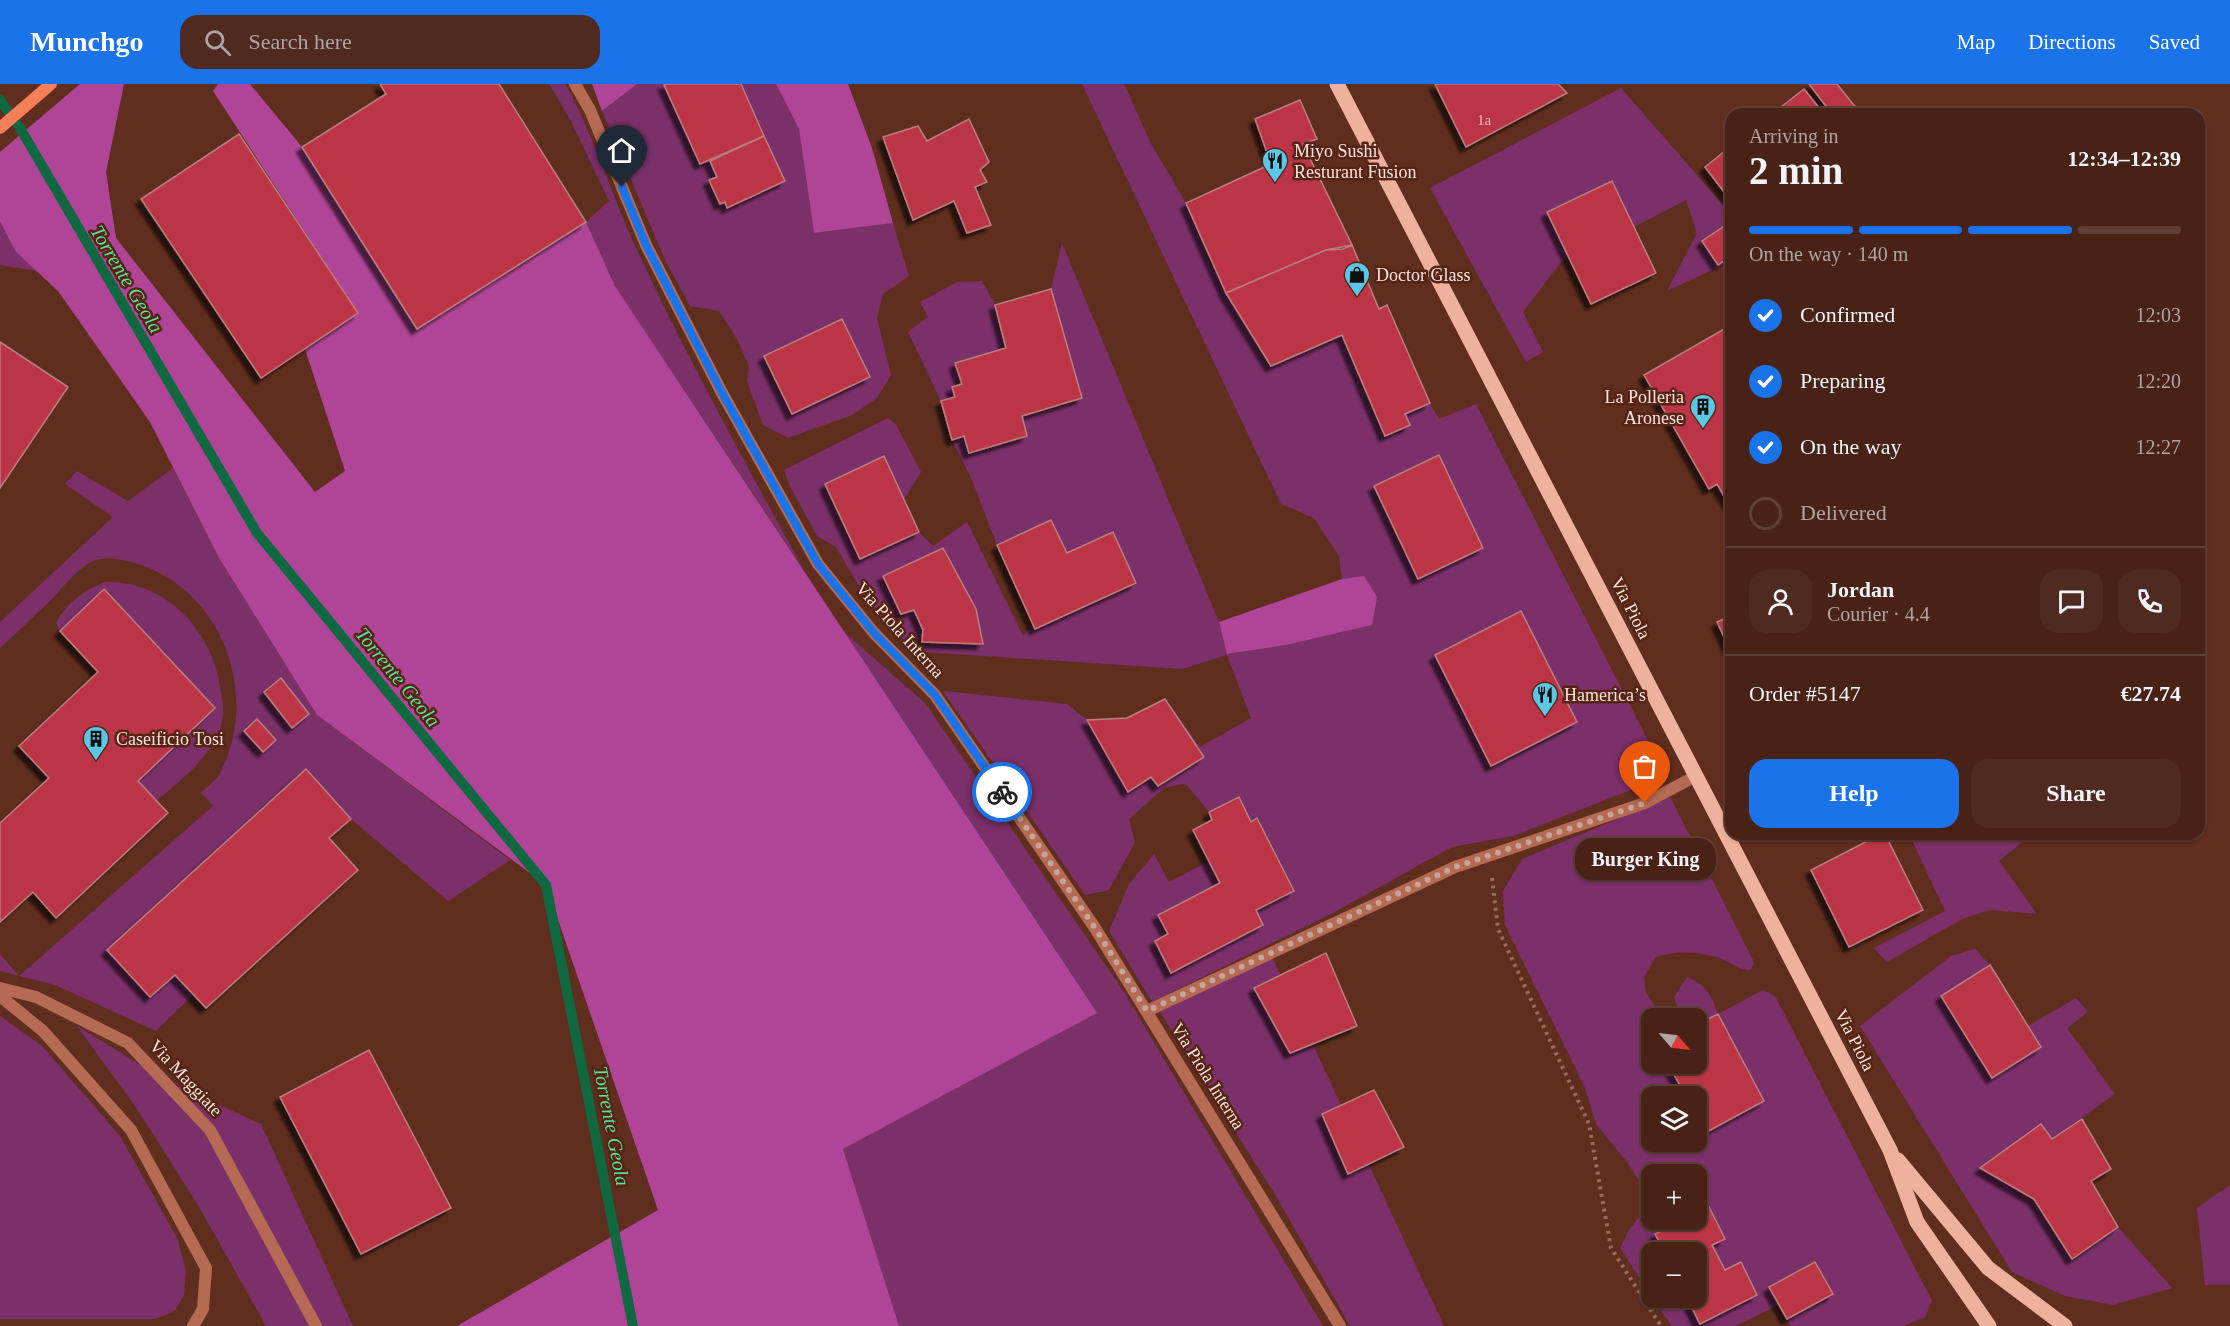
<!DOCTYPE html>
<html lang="en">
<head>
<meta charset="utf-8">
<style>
  :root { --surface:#482217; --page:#4f2a20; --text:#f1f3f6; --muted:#b1a4a1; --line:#603f36; --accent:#1a73e8 }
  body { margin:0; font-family:"Times New Roman",serif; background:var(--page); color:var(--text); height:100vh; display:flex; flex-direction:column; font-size:22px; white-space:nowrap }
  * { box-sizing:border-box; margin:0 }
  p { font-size:20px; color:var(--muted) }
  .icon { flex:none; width:33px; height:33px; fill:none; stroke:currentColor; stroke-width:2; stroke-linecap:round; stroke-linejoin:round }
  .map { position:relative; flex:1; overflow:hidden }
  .panel { position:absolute; left:1725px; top:24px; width:480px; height:732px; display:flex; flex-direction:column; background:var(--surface); border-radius:18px; box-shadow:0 2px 4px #0004,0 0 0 2px var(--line) }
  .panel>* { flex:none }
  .needle { width:39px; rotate:118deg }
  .tools { position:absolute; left:1641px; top:924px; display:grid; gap:12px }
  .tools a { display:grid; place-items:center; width:66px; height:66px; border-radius:12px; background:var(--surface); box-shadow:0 2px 4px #0004,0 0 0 2px var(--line); font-size:30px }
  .pin { position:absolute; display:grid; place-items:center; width:51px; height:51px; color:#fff; margin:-62px -26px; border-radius:50% 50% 50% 0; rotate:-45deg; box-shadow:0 0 6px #0007 }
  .pin .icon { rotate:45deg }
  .courier { position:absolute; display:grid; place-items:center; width:60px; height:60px; margin:-30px; border:4px solid #1a73e8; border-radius:50%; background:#fff; color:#222; box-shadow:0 2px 8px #0007 }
  .bubble { position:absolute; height:42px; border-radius:18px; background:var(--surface); box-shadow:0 2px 4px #0004,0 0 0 2px var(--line); font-size:20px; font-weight:600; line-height:42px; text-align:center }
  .headline em { font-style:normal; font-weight:600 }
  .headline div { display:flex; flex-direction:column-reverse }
  .headline { display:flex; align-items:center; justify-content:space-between; height:102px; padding:0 24px }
  h1 { font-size:39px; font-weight:600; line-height:45px }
  .bar { display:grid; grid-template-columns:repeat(4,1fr); gap:9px 6px; align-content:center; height:72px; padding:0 24px }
  .bar i { height:8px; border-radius:4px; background:var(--line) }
  .bar .selected { background:var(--accent) }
  .bar p { grid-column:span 4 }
  .line { display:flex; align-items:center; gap:15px; padding:0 24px; border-top:2px solid var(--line) }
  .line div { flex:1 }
  .round { display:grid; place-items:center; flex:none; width:63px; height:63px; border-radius:18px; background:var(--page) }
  ol { padding:0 24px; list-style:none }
  li { display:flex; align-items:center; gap:18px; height:66px }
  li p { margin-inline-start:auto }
  li .icon { padding:6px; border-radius:50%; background:var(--accent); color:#fff; stroke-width:4 }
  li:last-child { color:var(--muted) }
  li i { width:33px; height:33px; border:3px solid var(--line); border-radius:50% }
  .button { display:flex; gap:12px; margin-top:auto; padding:12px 24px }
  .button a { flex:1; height:69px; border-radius:18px; background:var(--accent); color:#fff; font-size:24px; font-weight:600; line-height:69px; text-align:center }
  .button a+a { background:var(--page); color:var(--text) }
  header { display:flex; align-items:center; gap:36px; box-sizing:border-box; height:84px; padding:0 30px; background:var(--accent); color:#fff }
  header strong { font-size:28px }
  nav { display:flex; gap:33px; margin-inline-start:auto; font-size:21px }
  .search { width:420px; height:54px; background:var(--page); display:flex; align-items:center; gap:15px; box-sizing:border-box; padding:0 21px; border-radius:18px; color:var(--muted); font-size:22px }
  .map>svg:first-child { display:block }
  .green { fill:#7c306a; fill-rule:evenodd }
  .forest { fill:#b04597 }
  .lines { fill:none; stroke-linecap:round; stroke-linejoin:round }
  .stream { stroke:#106841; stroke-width:10 }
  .building { fill:#bb3647; stroke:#bb7e7f; stroke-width:1.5; filter:url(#shadow) }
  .path { stroke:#966c60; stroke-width:4; stroke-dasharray:3 4.5; stroke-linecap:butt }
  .lane { stroke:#b56a53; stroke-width:12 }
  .street { stroke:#b56a53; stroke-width:12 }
  .secondary { stroke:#f67e59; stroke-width:12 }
  .primary { stroke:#eeb19d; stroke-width:15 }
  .done { stroke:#c6a499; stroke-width:6; stroke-dasharray:0 10.8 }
  .route { stroke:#1a73e8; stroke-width:8 }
  .labels { text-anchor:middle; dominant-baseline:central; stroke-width:5; stroke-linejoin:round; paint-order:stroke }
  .number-label { font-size:15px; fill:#ecb8b6 }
  .poi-label { font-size:18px; fill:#fde3db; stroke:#552415; text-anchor:start }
  .street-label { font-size:18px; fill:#fde3db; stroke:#552415 }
  .water-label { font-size:20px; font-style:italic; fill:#56e39c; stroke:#552415 }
</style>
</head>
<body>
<header>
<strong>Munchgo</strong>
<div class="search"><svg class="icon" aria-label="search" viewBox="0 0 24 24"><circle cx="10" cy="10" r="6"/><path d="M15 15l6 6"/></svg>Search here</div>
<nav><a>Map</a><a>Directions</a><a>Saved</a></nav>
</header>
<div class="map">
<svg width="2230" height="1242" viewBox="0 0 2230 1242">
  <defs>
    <filter id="shadow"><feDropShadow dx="-5.5" dy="5.5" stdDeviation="1.5" flood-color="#0009"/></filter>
  </defs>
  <rect width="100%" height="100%" fill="#602e1f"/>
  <g class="green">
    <path d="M549,0h16c30,53 46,111 72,166 51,110 110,216 168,322l-190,-286 -29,-64 23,-21 -39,-82z"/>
    <path d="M637,0h139l23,45 15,104 79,-10 16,53 -26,18 -6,24 14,57 -14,23 -25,17 -64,23 -25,-13 -16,-44 2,-15 -11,-25 -19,-30 -29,-5 -24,-44 -64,-151z"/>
    <path d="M1082,0h42l27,60 35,59 40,90 45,73 71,-31 43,101 25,-11 -5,-11 25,-11 9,16 37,-15 190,372 -153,60 -61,11 -123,68 -177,87 -43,-71 20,-47 25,-30 15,28 41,-21 10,22 -62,32 10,19 -13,7 16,31 92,-46 -7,-16 38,-20 -36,-72 -7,4 -13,-25 -29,15 -23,-28 -21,3 -36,32 6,23 -26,48 -24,5 -142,-204 124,13 20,16 40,-2 38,-19 35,48 51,-29 -24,-63 -45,14 -274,-18 -39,-47 -33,-57 -19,-11 -27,-50 -6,-16 104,-52 8,7 25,47 -17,27 15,33 14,14 34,-24 56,114 10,-12 -36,-79 -25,-65 -20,-40 -11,-39 -33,-69 20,-15 -8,-15 37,-20 25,-1 13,24 56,-16 11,-46 157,379 8,32 59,-9 86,-20 -8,-48 -22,2 -3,-23 -25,-38 -33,-14z"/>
    <path d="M1621,4l110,126v47l-64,30 30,-58 -11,-33 -52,27 -23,-46 -64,31 20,42 -44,58 20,40 -17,10 -96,-174z"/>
    <path d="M0,138l16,30 21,19 -37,-6z"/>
    <path d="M173,384l46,90 98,157 193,145 -62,41 -97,-82 -45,-49 -198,180 42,47 25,-22 18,20 -37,36 -101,-46 -55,-14v-17l19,22 194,-170 -12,-13c6,-6 15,-13 19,-20 41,-78 2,-183 -82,-209 -12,-4 -32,-9 -45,-3 -15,7 -29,25 -40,37 -18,17 -35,34 -53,50v-26l113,-105 -48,-33 12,-13 51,30z"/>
    <path d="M106,498c62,-1 108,51 115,110 1,7 3,16 2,23 -4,37 -41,64 -67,86l-18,-20 77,-73 -110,-118 -45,41 -4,-8c10,-19 30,-35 50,-41z"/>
    <path d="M844,548l81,71 199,289 199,334h-424l-56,-177 253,-136z"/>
    <path d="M1670,713l84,165 -3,8c-12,0 -14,-4 -25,-9 -21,-10 -49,-11 -70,-4l-12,20 2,15 16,26h-10v46h44v-46h-15l-7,-21 13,-20c19,8 24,17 31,37l45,-24 12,6 157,305 -7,16 -21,9h-113l-12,-21 -44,21h-63l-20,-28h44v-46h-44l-1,44 -31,-48 9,-18 22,-28 1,18h44v-46h-44l-1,26 -24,-38 -31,-38 -11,-36 -80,-163 -2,-34 19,-32zM1652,1012h44v46h-44z"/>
    <path d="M1909,750h123l-33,27 38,53 -47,-4 -28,9 -75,43 -13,-14 71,-37z"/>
    <path d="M1975,865l15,16 38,61 48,-28 12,14 -21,16 48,66 -63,45 -12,-15 -59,44 53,31 38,60 46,-32 54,61 -59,17 -48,-9 -53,-24 -152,-246 91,-70z"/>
    <path d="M1272,873l172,369h-94l-74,-130 -116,-184z"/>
    <path d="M0,932l42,30 78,90 57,102 9,33 -2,24 -9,16 -20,8h-155z"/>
    <path d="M77,942l93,57 91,41 92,202h-87l-68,-121 -61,-96z"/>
    <path d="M2230,1101v100h-25l-8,-77z"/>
  </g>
  <g class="forest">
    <path d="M80,0h44l-18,88 10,66 199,254 30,-21 -40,-122 53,-36 -145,-222 5,-7h32l52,63 115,182 169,-107 29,64 482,727 -254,136 56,177h-442l201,-116 -112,-325 -229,-170 -98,-157 -69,-136 -92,-131 -42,-39 -16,-30v-70z"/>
    <path d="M592,0h45l-35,27z"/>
    <path d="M776,0h72l24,64 21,75 -79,10 -15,-104z"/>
    <path d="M1364,492l13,21 -5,28 -86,20 -59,9 -8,-32 123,-43z"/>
  </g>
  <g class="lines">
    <path class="stream" d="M0,16l20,28 237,405 289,352 87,441"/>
  </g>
  <g class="building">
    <path d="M380,0h119l87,138 -169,107 -115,-182 84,-53z"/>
    <path d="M667,0h74l23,52 -64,28 -36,-79z"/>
    <path d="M1435,0h123l9,9 -101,54z"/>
    <path d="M1809,0h28l24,30h-29z"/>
    <path d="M1804,5l20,25h-52z"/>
    <path d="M1300,16l17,39 -14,5 49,101 -26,5 -100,43 -40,-90 85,-39 -16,-45z"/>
    <path d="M969,35l20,43 -9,8 7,12 -12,5 16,38 -24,8 -13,-32 -41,19 -30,-83 35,-11 9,15z"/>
    <path d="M239,50l119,179 -97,65 -120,-179z"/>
    <path d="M764,52l21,45 -58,27 -2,-6 -5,2 -11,-24 8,-3 -7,-16z"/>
    <path d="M1731,62v55l-26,-34z"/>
    <path d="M1612,97l44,92 -65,31 -44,-92z"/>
    <path d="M1723,143l8,13v16l-13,9 -16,-24z"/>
    <path d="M1352,161l27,64 8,-4 43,98 -25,11 5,11 -25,11 -43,-101 -71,31 -45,-73 100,-43 17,-1z"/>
    <path d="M1051,205l31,109 -60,18 5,20 -58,17 -5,-17 -12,4 -11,-39 14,-4 -3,-10 10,-3 -7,-21 51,-15 -11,-43z"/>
    <path d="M842,235l28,58 -78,37 -28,-58z"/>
    <path d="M1731,241v183l-14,-24 -8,5 -65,-114z"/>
    <path d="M0,258l68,45 -68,101z"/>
    <path d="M1439,371l44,93 -65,31 -44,-93z"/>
    <path d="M884,372l35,76 -59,27 -35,-75z"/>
    <path d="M1051,436l16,33 46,-21 23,51 -101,46 -38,-84z"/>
    <path d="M943,464l33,61 7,35 -61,-2 1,-12 -9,-20 -13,4 -18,-38z"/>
    <path d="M104,505l111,119 -77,73 30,32 -112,105 -23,-26 -33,30v-99l49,-45 -30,-32 79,-74 -38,-41z"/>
    <path d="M1521,527l56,111 -86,44 -56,-111z"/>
    <path d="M1731,532v36l-14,-30z"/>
    <path d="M281,594l28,36 -17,14 -28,-36z"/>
    <path d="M1165,615l39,58 -46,29 -7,-9 -23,15 -41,-72 40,-2z"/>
    <path d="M257,635l19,21 -13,12 -19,-21z"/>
    <path d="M306,685l45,50 -22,19 29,32 -152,138 -31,-33 -25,22 -43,-47z"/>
    <path d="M1239,713l12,25 6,-4 37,73 -38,19 7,15 -92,48 -16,-32 13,-7 -10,-19 62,-32 -27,-53 19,-10 -3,-8z"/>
    <path d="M1881,750h4l38,76 -74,37 -38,-77z"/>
    <path d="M1326,869l31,73 -67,27 -36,-65z"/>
    <path d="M1990,881l51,82 -49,31 -51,-82z"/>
    <path d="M1718,930l46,87 -59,32 -9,-17v-20h-10l-18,-32h28v-39z"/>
    <path d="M369,966l82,158 -90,46 -81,-157z"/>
    <path d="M1374,1006l30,57 -56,27 -26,-60z"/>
    <path d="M2082,1035l29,50 -20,12 27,46 -46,32 -38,-60 -54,-31 61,-44 11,15z"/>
    <path d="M1709,1123l16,32 -13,6 13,25 16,-8 16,33 -57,29 -13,-26h9v-46h-31l-10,-18 29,-14h12v-7z"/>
    <path d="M1815,1178l18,32 -46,25 -18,-32z"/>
  </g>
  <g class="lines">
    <path class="path" d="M1492,794l6,51 91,195 22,124 50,78"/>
    <g class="lane">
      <path d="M0,904l36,9 92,46 82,87 106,196"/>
      <path d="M0,912l43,35 88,99 75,138 -3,41 -10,17"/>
    </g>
    <g class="street">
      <path d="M575,0l15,26 56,135 75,146 97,173 56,69 61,62 160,233 245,398"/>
      <path d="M1147,927l308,-144 190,-64 51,-27"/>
    </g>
    <path class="secondary" d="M0,44l51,-44"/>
    <g class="primary">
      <path d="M1337,0l553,1066 27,72 72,104"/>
      <path d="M1898,1076l90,108 77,58"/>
    </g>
  </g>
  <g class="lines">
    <path class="done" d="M1002,708l93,136 52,83 308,-144 190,-64"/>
    <path class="route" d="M622,103l24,58 75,146 97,173 56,69 61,62 67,97"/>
  </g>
  <defs>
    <symbol id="restaurant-pin" viewBox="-11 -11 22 30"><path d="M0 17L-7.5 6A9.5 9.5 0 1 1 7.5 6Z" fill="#5ac8e5" stroke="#552415"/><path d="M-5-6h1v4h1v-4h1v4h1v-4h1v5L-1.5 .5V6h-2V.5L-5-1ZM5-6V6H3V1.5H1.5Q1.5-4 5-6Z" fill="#111"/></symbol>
    <symbol id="shop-pin" viewBox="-11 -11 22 30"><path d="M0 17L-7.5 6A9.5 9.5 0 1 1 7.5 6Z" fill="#5ac8e5" stroke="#552415"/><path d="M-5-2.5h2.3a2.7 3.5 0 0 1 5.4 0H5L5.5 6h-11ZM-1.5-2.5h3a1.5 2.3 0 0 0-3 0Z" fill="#111"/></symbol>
    <symbol id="building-pin" viewBox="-11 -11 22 30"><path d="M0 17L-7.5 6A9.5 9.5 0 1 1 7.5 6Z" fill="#5ac8e5" stroke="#552415"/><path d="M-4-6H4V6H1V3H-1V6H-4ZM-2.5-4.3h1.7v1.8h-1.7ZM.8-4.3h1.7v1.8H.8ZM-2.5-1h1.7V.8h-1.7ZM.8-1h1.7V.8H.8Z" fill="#111"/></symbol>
  </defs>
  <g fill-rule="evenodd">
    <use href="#restaurant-pin" x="1260" y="62" width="30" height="40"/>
    <use href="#shop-pin" x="1342" y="176" width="30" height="40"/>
    <use href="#building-pin" x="1688" y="308" width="30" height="40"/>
    <use href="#restaurant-pin" x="1530" y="596" width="30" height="40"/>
    <use href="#building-pin" x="81" y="640" width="30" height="40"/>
  </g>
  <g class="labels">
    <g class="number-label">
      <text x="1484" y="36">1a</text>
    </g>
    <g class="poi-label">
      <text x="1294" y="67">Miyo Sushi<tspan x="1294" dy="21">Resturant Fusion</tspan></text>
      <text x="1376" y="191">Doctor Glass</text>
      <text x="1684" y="313" text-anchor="end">La Polleria<tspan x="1684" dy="21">Aronese</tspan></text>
      <text x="1564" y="611">Hamerica’s</text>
      <text x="116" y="655">Caseificio Tosi</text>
    </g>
    <g class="street-label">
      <text transform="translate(1631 524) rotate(63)">Via Piola</text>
      <text transform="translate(900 546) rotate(48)">Via Piola Interna</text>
      <text transform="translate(1855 956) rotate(63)">Via Piola</text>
      <text transform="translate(1208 992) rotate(58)">Via Piola Interna</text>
      <text transform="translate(186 994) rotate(47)">Via Maggiate</text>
    </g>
    <g class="water-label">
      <text transform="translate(127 195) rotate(59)">Torrente Geola</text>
      <text transform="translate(398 593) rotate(51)">Torrente Geola</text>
      <text transform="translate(612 1042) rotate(79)">Torrente Geola</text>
    </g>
  </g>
</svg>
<div class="tools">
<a><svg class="needle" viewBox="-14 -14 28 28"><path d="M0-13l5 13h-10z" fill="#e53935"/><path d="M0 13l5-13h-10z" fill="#b1a4a1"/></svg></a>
<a><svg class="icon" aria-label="layers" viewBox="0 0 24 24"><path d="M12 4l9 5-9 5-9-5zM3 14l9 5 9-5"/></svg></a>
<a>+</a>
<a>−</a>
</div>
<div class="pin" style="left:1645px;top:719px;background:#ea580c"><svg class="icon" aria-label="bag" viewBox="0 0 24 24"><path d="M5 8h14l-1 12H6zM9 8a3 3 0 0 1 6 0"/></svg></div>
<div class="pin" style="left:622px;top:103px;background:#1f2937"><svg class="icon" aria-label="home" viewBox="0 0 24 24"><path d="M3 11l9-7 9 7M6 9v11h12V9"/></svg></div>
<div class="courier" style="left:1002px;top:708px"><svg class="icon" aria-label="bike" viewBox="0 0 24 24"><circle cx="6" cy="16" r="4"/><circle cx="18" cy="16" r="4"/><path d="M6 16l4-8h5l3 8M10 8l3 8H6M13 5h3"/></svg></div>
<div class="bubble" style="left:1575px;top:754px;width:141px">Burger King</div>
<section class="panel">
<div class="headline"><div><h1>2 min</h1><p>Arriving in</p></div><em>12:34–12:39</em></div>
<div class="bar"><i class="selected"></i><i class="selected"></i><i class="selected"></i><i></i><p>On the way · 140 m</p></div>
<ol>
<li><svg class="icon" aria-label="check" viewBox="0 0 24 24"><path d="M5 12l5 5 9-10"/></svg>Confirmed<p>12:03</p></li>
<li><svg class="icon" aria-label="check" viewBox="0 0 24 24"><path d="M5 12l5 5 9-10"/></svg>Preparing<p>12:20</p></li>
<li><svg class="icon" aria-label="check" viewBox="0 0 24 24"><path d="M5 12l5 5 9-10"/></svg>On the way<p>12:27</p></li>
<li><i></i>Delivered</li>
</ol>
<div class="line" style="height:108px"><a class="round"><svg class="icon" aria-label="person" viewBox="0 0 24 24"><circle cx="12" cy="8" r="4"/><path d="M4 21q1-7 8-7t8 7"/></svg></a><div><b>Jordan</b><p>Courier · 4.4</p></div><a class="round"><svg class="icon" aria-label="chat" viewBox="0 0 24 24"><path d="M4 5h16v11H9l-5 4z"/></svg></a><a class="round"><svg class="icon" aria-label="phone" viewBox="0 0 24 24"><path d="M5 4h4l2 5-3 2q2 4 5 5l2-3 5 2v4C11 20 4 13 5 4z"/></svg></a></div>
<div class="line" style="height:78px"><div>Order #5147</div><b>€27.74</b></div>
<div class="button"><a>Help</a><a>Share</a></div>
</section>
</div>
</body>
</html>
